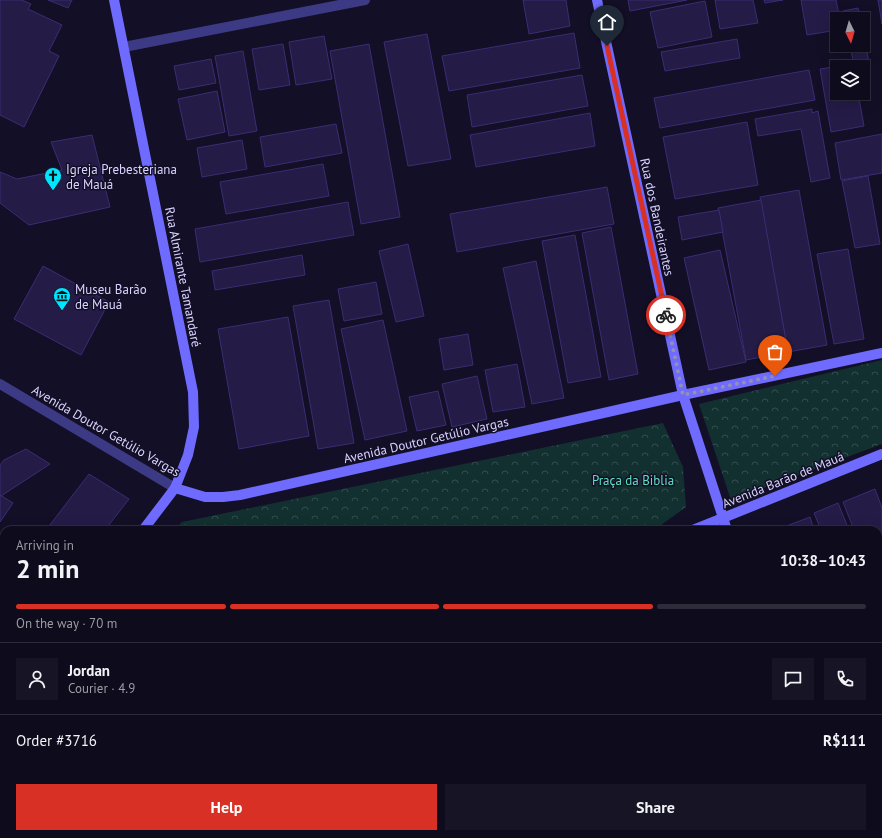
<!DOCTYPE html>
<html lang="en">
<head>
<meta charset="utf-8">
<style>
  :root { --surface:#0e0b1c; --page:#171425; --text:#f1f3f6; --muted:#9b9ba3; --line:#2e2b3b; --accent:#d93025 }
  body { margin:0; font-family:"PT Sans",sans-serif; background:var(--page); color:var(--text); height:100vh; display:flex; flex-direction:column; font-size:15px; white-space:nowrap }
  * { box-sizing:border-box; margin:0 }
  p { font-size:13px; color:var(--muted) }
  .icon { flex:none; width:22px; height:22px; fill:none; stroke:currentColor; stroke-width:2; stroke-linecap:round; stroke-linejoin:round }
  .map { position:relative; flex:1; overflow:hidden }
  .side { position:absolute; left:0px; top:526px; width:882px; height:312px; display:flex; flex-direction:column; background:var(--surface); border-radius:12px 12px 0 0; box-shadow:0 4px 16px #0002,0 0 0 1px var(--line) }
  .side>* { flex:none }
  .needle { width:26px; rotate:175deg }
  .controls { position:absolute; left:830px; top:12px; display:grid; gap:8px }
  .controls a { display:grid; place-items:center; width:40px; height:40px; border-radius:0px; background:var(--surface); box-shadow:0 4px 16px #0002,0 0 0 1px var(--line); font-size:20px }
  .pin { position:absolute; display:grid; place-items:center; width:34px; height:34px; color:#fff; margin:-41px -17px; border-radius:50% 50% 50% 0; rotate:-45deg; box-shadow:0 0 4px #0007 }
  .pin .icon { rotate:45deg }
  .courier { position:absolute; display:grid; place-items:center; width:40px; height:40px; margin:-20px; border:3px solid #d93025; border-radius:50%; background:#fff; color:#222; box-shadow:0 1px 5px #0007 }
  .summary em { font-style:normal; font-weight:700 }
  .summary div { display:flex; flex-direction:column-reverse }
  .summary { display:flex; align-items:center; justify-content:space-between; height:68px; padding:0 16px }
  h1 { font-size:26px; font-weight:700; line-height:30px }
  .bar { display:grid; grid-template-columns:repeat(4,1fr); gap:6px 4px; align-content:center; height:48px; padding:0 16px }
  .bar i { height:5px; border-radius:3px; background:var(--line) }
  .bar .on { background:var(--accent) }
  .bar p { grid-column:span 4 }
  .line { display:flex; align-items:center; gap:10px; padding:0 16px; border-top:1px solid var(--line) }
  .line div { flex:1 }
  .round { display:grid; place-items:center; flex:none; width:42px; height:42px; border-radius:0px; background:var(--page) }
  .action { display:flex; gap:8px; margin-top:auto; padding:8px 16px }
  .action a { flex:1; height:46px; border-radius:0px; background:var(--accent); color:#fff; font-size:16px; font-weight:700; line-height:46px; text-align:center }
  .action a+a { background:var(--page); color:var(--text) }
  .map>svg:first-child { display:block }
  .park { fill:url(#park-crowns) }
  .building { fill:#241b47; stroke:#3b2d73 }
  .lines { fill:none; stroke-linecap:round; stroke-linejoin:round }
  .minor { stroke:#3d3a85; stroke-width:10 }
  .tertiary { stroke:#3d3a85; stroke-width:10 }
  .secondary { stroke:#6f6bff; stroke-width:10 }
  .primary { stroke:#c25bff; stroke-width:10 }
  .done { stroke:#948fb3; stroke-width:4; stroke-dasharray:0 7.2 }
  .route { stroke:#d93025; stroke-width:5 }
  .labels { text-anchor:middle; dominant-baseline:central; stroke-width:3; stroke-linejoin:round; paint-order:stroke }
  .poi-label { font-size:13px; fill:#d9d4ff; stroke:#130f26; text-anchor:start }
  .street-label { font-size:13px; fill:#d9d4ff; stroke:#130f26 }
  .park-label { font-size:13px; fill:#5fe0c0; stroke:#130f26 }
</style>
</head>
<body>
<div class="map">
<svg width="882" height="838" viewBox="0 0 882 838">
  <defs>
    <pattern id="park-crowns" width="20" height="18" patternUnits="userSpaceOnUse"><rect width="20" height="18" fill="#12302f"/><path d="M2 6a3 3 0 1 1 6 0M12 15a3 3 0 1 1 6 0" fill="none" stroke="#344d4e"/></pattern>
  </defs>
  <rect width="100%" height="100%" fill="#130f26"/>
  <g class="park">
    <path d="M882,360v84l-151,56 -32,-96z"/>
    <path d="M663,423l20,44 3,40 -32,23h-480l8,-8z"/>
  </g>
  <g class="building">
    <path d="M0,0h22l9,4 -3,5 34,16 -13,26 10,5 -35,71 -24,-12z"/>
    <path d="M48,0h24l-4,8z"/>
    <path d="M523,0h43l4,26 -41,8z"/>
    <path d="M628,0h59l-57,11z"/>
    <path d="M715,0h38l5,23 -38,6z"/>
    <path d="M764,0h19l-18,3z"/>
    <path d="M801,0h35l4,19h-3v11l-30,5z"/>
    <path d="M878,0h4v24z"/>
    <path d="M705,1l7,36 -54,11 -8,-36z"/>
    <path d="M858,8l3,11h-16l-2,-8z"/>
    <path d="M863,32l6,31 -15,3 -4,-21h13z"/>
    <path d="M574,33l6,35 -131,23 -7,-35z"/>
    <path d="M427,34l24,125 -43,7 -24,-124z"/>
    <path d="M324,36l8,43 -36,6 -7,-43z"/>
    <path d="M737,39l3,19 -75,13 -4,-19z"/>
    <path d="M283,44l7,41 -31,5 -7,-41z"/>
    <path d="M369,44l31,173 -39,7 -31,-173z"/>
    <path d="M243,51l14,80 -28,5 -14,-80z"/>
    <path d="M211,59l5,24 -37,7 -5,-24z"/>
    <path d="M852,64l1,3h-16v26h21l6,33 -33,6 -11,-63z"/>
    <path d="M809,70l6,30 -155,28 -6,-30z"/>
    <path d="M582,75l6,31 -116,21 -5,-32z"/>
    <path d="M217,91l8,41 -38,8 -9,-41z"/>
    <path d="M812,109v4l6,-2 12,67 -19,4 -10,-53 -43,7 -3,-17z"/>
    <path d="M590,113l5,33 -119,21 -6,-32z"/>
    <path d="M747,122l11,63 -83,14 -12,-62z"/>
    <path d="M336,124l6,29 -77,14 -5,-30z"/>
    <path d="M882,134v39l-41,7 -6,-37z"/>
    <path d="M92,135l18,72 -81,18 -29,-22v-31l17,7 45,-9 -11,-28z"/>
    <path d="M242,140l5,29 -45,8 -5,-29z"/>
    <path d="M323,164l6,32 -103,18 -6,-32z"/>
    <path d="M868,176l12,68 -25,4 -13,-67z"/>
    <path d="M607,187l7,37 -157,28 -7,-38z"/>
    <path d="M799,190l28,155 -39,7 -28,-155z"/>
    <path d="M761,200l27,152 -42,8 -28,-152z"/>
    <path d="M348,202l6,33 -154,27 -5,-33z"/>
    <path d="M719,210l4,22 -41,8 -4,-23z"/>
    <path d="M611,227l27,147 -29,6 -27,-147z"/>
    <path d="M575,235l26,142 -33,6 -26,-142z"/>
    <path d="M408,244l16,72 -28,6 -17,-71z"/>
    <path d="M848,249l16,90 -30,5 -17,-90z"/>
    <path d="M720,250l26,112 -37,8 -25,-112z"/>
    <path d="M302,255l3,20 -90,15 -3,-19z"/>
    <path d="M536,261l28,137 -32,6 -29,-136z"/>
    <path d="M43,266l66,36 -28,53 -67,-36z"/>
    <path d="M376,282l6,32 -38,7 -6,-32z"/>
    <path d="M329,300l25,143 -36,6 -25,-143z"/>
    <path d="M288,317l21,119 -70,13 -21,-120z"/>
    <path d="M383,320l24,111 -42,9 -24,-111z"/>
    <path d="M468,334l5,31 -29,5 -5,-31z"/>
    <path d="M517,364l8,43 -32,5 -8,-42z"/>
    <path d="M477,376l10,43 -35,8 -10,-43z"/>
    <path d="M438,391l8,34 -29,6 -8,-34z"/>
    <path d="M26,449l24,15 -49,32 -1,-1v-30l4,-5z"/>
    <path d="M89,474l40,25 -24,31h-59z"/>
    <path d="M875,489l7,19v93l-4,-10v-61h-24l-11,-28z"/>
    <path d="M0,495l13,8 -13,19z"/>
    <path d="M838,503l11,27h-28l-7,-17z"/>
    <path d="M810,517l4,13h-38z"/>
    <path d="M0,582l4,3v9l-4,5z"/>
    <path d="M878,604l4,10v41l-4,1z"/>
    <path d="M0,620l4,4v9l-4,4z"/>
    <path d="M97,834h53l1,4h-69z"/>
    <path d="M155,834h22l1,4h-21z"/>
    <path d="M203,834h38l1,4h-38z"/>
    <path d="M245,834h37l-11,4h-25z"/>
    <path d="M344,834h42l-10,4h-30z"/>
    <path d="M427,834h22l1,4h-21z"/>
    <path d="M465,834h16l-10,4h-4z"/>
    <path d="M500,834h35l-11,4h-22z"/>
    <path d="M692,834h67l-10,4h-56z"/>
    <path d="M772,834h59l1,4h-70z"/>
  </g>
  <g class="lines">
    <g class="minor">
      <path d="M124,47l241,-47"/>
      <path d="M312,834l2,4"/>
    </g>
    <path class="tertiary" d="M0,384l175,104"/>
    <g class="secondary">
      <path d="M114,0l79,392 1,35 -6,28 -13,33 -32,42"/>
      <path d="M597,0l86,395 44,135"/>
      <path d="M175,488l30,9h18l17,-2 443,-100 199,-42"/>
      <path d="M693,530l189,-76"/>
      <path d="M0,709l4,-4"/>
      <path d="M850,834l2,4"/>
    </g>
    <g class="primary">
      <path d="M0,768h4"/>
      <path d="M62,834l1,4"/>
    </g>
  </g>
  <g class="lines">
    <path class="done" d="M666,315l17,80 92,-19"/>
    <path class="route" d="M607,46l59,269"/>
  </g>
  <defs>
    <symbol id="church-pin" viewBox="-11 -11 22 30"><path d="M0 17L-7.5 6A9.5 9.5 0 1 1 7.5 6Z" fill="#00e5ff" stroke="#130f26"/><path d="M-1.2-6h2.4v3.5h3.3v2.4h-3.3V6h-2.4V-.1h-3.3v-2.4h3.3Z" fill="#111"/></symbol>
    <symbol id="museum-pin" viewBox="-11 -11 22 30"><path d="M0 17L-7.5 6A9.5 9.5 0 1 1 7.5 6Z" fill="#00e5ff" stroke="#130f26"/><path d="M0-6L6-3V-2H-6V-3ZM-5-1h2V3h-2ZM-1-1h2V3h-2ZM3-1h2V3H3ZM-6 4H6V6H-6Z" fill="#111"/></symbol>
  </defs>
  <g fill-rule="evenodd">
    <use href="#church-pin" x="43" y="166" width="20" height="27"/>
    <use href="#museum-pin" x="52" y="286" width="20" height="27"/>
  </g>
  <g class="labels">
    <g class="poi-label">
      <text x="66" y="169">Igreja Prebesteriana<tspan x="66" dy="15">de Mauá</tspan></text>
      <text x="75" y="289">Museu Barão<tspan x="75" dy="15">de Mauá</tspan></text>
    </g>
    <g class="street-label">
      <text transform="translate(657 217) rotate(78)">Rua dos Bandeirantes</text>
      <text transform="translate(183 277) rotate(79)">Rua Almirante Tamandaré</text>
      <text transform="translate(106 431) rotate(30)">Avenida Doutor Getúlio Vargas</text>
      <text transform="translate(426 440) rotate(-13)">Avenida Doutor Getúlio Vargas</text>
      <text transform="translate(783 480) rotate(-22)">Avenida Barão de Mauá</text>
    </g>
    <g class="park-label">
      <text x="633" y="480">Praça da Biblia</text>
    </g>
  </g>
</svg>
<div class="controls">
<a><svg class="needle" viewBox="-14 -14 28 28"><path d="M0-13l5 13h-10z" fill="#e53935"/><path d="M0 13l5-13h-10z" fill="#9b9ba3"/></svg></a>
<a><svg class="icon" aria-label="layers" viewBox="0 0 24 24"><path d="M12 4l9 5-9 5-9-5zM3 14l9 5 9-5"/></svg></a>
</div>
<div class="pin" style="left:775px;top:376px;background:#ea580c"><svg class="icon" aria-label="bag" viewBox="0 0 24 24"><path d="M5 8h14l-1 12H6zM9 8a3 3 0 0 1 6 0"/></svg></div>
<div class="pin" style="left:607px;top:46px;background:#1f2937"><svg class="icon" aria-label="home" viewBox="0 0 24 24"><path d="M3 11l9-7 9 7M6 9v11h12V9"/></svg></div>
<div class="courier" style="left:666px;top:315px"><svg class="icon" aria-label="bike" viewBox="0 0 24 24"><circle cx="6" cy="16" r="4"/><circle cx="18" cy="16" r="4"/><path d="M6 16l4-8h5l3 8M10 8l3 8H6M13 5h3"/></svg></div>
<section class="side">
<div class="summary"><div><h1>2 min</h1><p>Arriving in</p></div><em>10:38–10:43</em></div>
<div class="bar"><i class="on"></i><i class="on"></i><i class="on"></i><i></i><p>On the way · 70 m</p></div>
<div class="line" style="height:72px"><a class="round"><svg class="icon" aria-label="person" viewBox="0 0 24 24"><circle cx="12" cy="8" r="4"/><path d="M4 21q1-7 8-7t8 7"/></svg></a><div><b>Jordan</b><p>Courier · 4.9</p></div><a class="round"><svg class="icon" aria-label="chat" viewBox="0 0 24 24"><path d="M4 5h16v11H9l-5 4z"/></svg></a><a class="round"><svg class="icon" aria-label="phone" viewBox="0 0 24 24"><path d="M5 4h4l2 5-3 2q2 4 5 5l2-3 5 2v4C11 20 4 13 5 4z"/></svg></a></div>
<div class="line" style="height:52px"><div>Order #3716</div><b>R$111</b></div>
<div class="action"><a>Help</a><a>Share</a></div>
</section>
</div>
</body>
</html>
